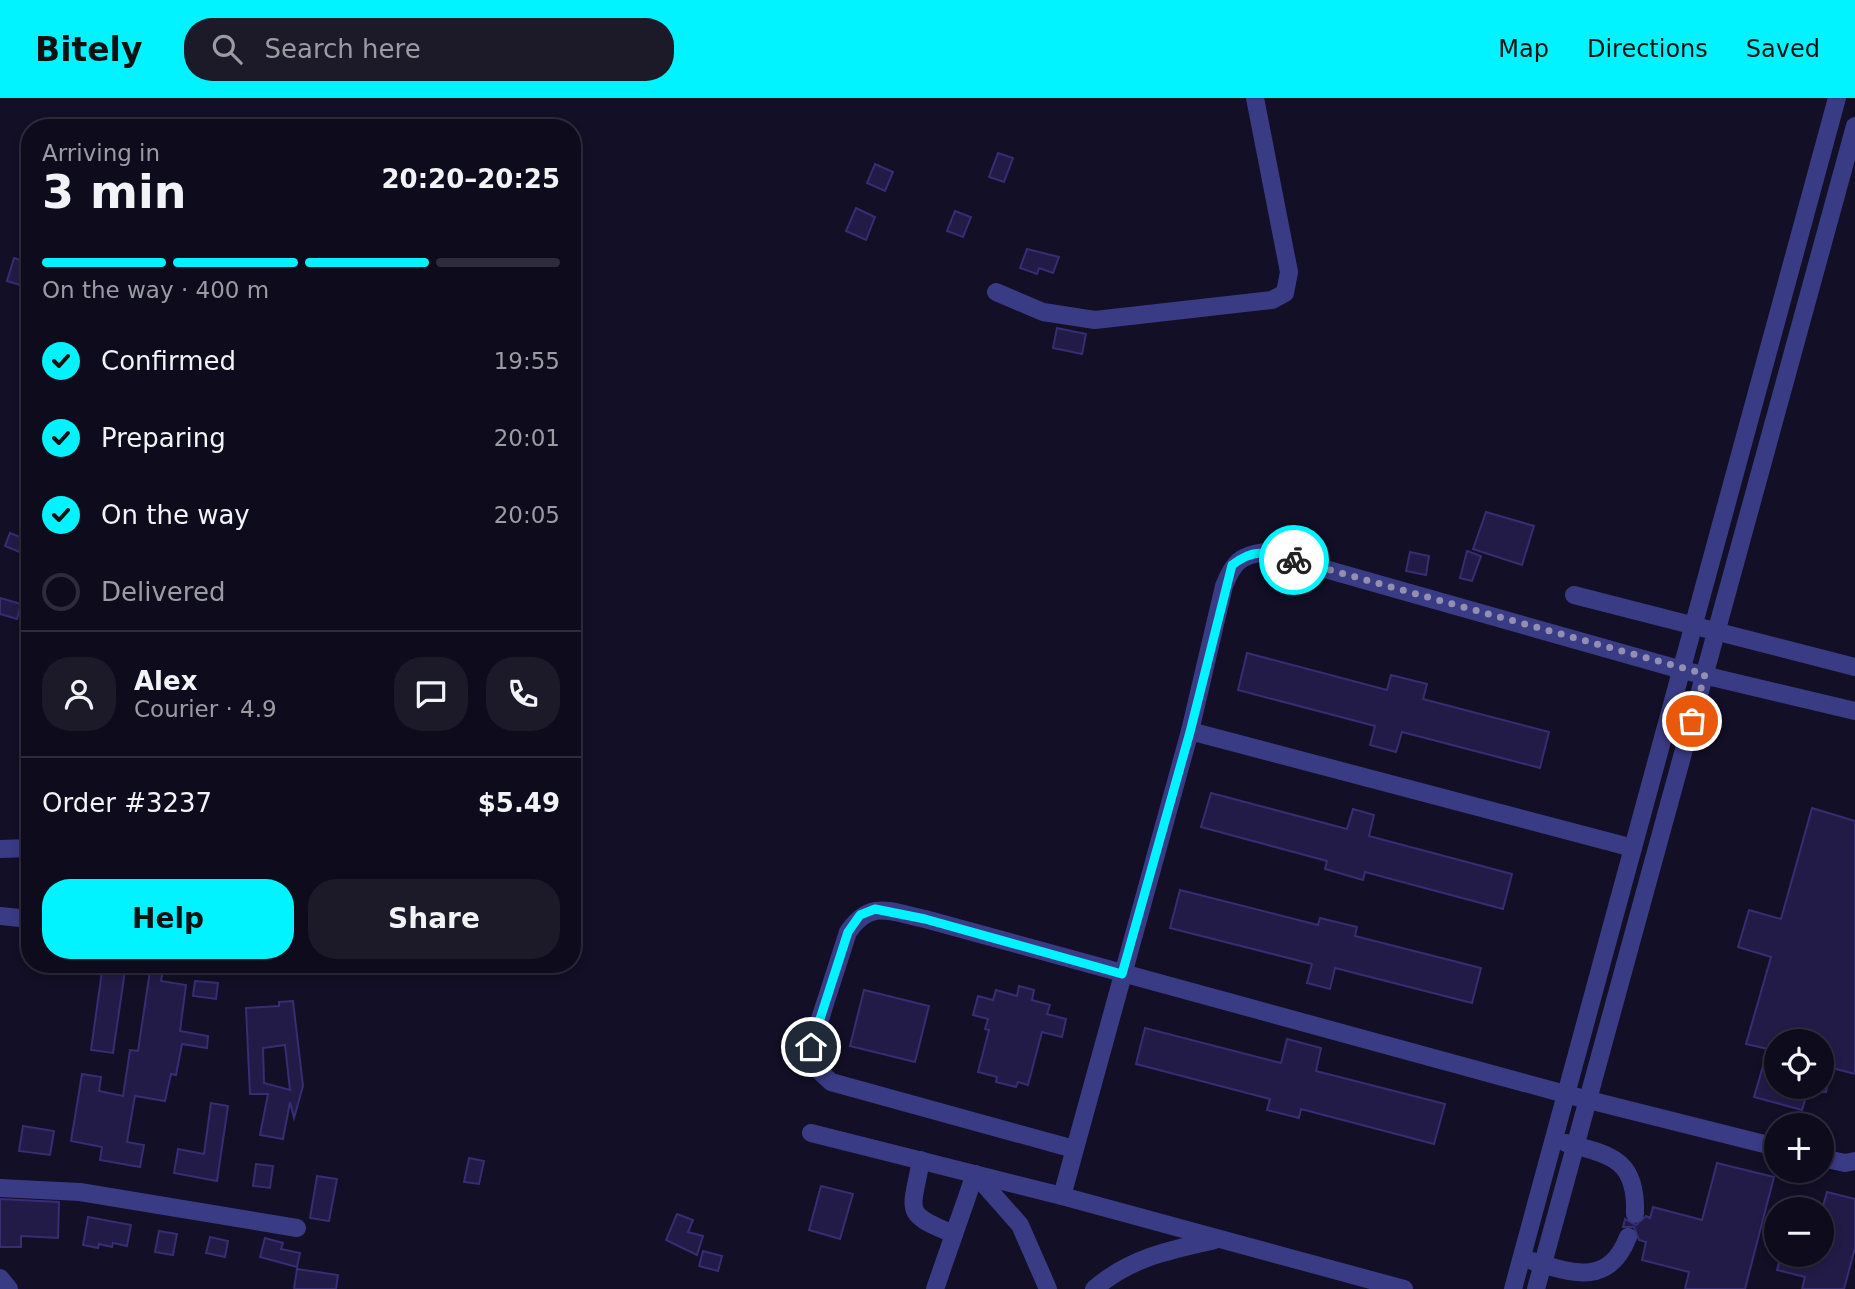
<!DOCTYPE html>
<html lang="en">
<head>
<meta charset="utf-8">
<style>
  :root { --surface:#0e0b1c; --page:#1c1929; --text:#f1f3f6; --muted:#9b9ba3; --line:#2e2b3b; --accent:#00f3ff }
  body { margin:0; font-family:"DejaVu Sans",sans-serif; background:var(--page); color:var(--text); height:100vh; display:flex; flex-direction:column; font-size:26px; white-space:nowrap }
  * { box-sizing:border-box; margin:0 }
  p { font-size:23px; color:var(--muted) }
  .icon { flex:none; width:38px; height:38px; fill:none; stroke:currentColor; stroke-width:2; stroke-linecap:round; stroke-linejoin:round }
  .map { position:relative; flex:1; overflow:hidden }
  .side { position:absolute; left:21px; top:21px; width:560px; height:854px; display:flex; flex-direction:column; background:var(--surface); border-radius:28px; box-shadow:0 4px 10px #0003,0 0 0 2px var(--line) }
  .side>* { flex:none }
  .buttons { position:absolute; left:1764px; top:931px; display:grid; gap:14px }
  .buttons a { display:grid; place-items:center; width:70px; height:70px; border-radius:50%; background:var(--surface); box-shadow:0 4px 10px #0003,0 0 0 2px var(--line); font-size:35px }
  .pin { position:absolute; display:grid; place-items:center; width:60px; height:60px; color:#fff; margin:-30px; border:4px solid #fff; border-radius:50%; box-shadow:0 2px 7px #0007 }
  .courier { position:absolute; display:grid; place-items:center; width:70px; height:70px; margin:-35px; border:5px solid #00f3ff; border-radius:50%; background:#fff; color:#222; box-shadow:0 2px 9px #0007 }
  .head em { font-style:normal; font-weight:700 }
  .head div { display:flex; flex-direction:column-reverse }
  .head { display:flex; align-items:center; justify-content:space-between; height:119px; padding:0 21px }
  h1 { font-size:46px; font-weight:700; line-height:52px }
  .bar { display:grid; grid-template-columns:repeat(4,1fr); gap:10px 7px; align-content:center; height:84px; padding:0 21px }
  .bar i { height:9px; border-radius:5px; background:var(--line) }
  .bar .current { background:var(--accent) }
  .bar p { grid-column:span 4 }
  .line { display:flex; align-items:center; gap:18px; padding:0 21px; border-top:2px solid var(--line) }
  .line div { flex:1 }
  .round { display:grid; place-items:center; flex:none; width:74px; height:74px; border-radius:28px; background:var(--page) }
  ol { padding:0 21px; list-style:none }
  li { display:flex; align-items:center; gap:21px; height:77px }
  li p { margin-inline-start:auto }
  li .icon { padding:7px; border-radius:50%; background:var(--accent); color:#111; stroke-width:4 }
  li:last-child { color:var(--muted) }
  li i { width:38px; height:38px; border:4px solid var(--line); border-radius:50% }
  .action { display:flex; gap:14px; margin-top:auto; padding:14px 21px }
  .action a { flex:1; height:80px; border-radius:28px; background:var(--accent); color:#111; font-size:28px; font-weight:700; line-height:80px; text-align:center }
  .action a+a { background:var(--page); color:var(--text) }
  header { display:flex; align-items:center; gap:42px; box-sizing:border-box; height:98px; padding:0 35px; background:var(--accent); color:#111 }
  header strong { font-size:33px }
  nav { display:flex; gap:38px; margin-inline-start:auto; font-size:24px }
  .search { width:490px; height:63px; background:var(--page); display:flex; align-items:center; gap:18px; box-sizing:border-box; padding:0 24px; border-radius:28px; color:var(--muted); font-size:26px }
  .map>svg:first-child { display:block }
  .building { fill:#221b47; stroke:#372d73; stroke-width:2; fill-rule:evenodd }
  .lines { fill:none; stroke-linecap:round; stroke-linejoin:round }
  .minor { stroke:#3a3b85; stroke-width:18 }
  .done { stroke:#928fb3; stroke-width:7; stroke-dasharray:0 12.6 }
  .route { stroke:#00f3ff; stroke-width:9 }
</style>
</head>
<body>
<header>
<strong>Bitely</strong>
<div class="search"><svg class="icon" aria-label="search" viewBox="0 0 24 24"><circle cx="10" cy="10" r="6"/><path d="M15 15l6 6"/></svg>Search here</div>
<nav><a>Map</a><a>Directions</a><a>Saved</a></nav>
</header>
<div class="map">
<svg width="1855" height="1191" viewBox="0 0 1855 1191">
  <rect width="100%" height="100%" fill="#120f26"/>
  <g class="building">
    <path d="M998,55l15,5 -9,24 -15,-5z"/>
    <path d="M875,66l18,8 -8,19 -18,-8z"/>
    <path d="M856,110l19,9 -9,23 -20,-9z"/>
    <path d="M955,113l16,6 -8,20 -16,-6z"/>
    <path d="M1027,151l32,8 -6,16 -14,-5 -2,6 -17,-6z"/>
    <path d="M14,160l16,5v25l-23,-7z"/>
    <path d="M1057,230l29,6 -4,20 -29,-6z"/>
    <path d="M1486,414l48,14 -12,39 -49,-16z"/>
    <path d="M10,435l20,8 -3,14 -22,-9z"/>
    <path d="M1467,453l14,5 -9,25 -12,-3z"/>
    <path d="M1410,454l19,4 -3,19 -20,-4z"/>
    <path d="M0,500l21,6 -4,15 -17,-5z"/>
    <path d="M1247,555l140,37 4,-15 36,9 -4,15 126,33 -9,36 -138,-36 -6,20 -26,-7 5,-19 -137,-36z"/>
    <path d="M1211,695l136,36 6,-20 21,6 -5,21 143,38 -9,35 -138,-37 -2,8 -38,-11 2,-8 -126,-34z"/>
    <path d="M1812,710l43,13v253l-23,-6 -6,24h-4v-51h-46v46h33l-7,23 -48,-13 14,-48 -22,-5 25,-87 -33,-10 11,-37 32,9z"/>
    <path d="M1180,792l138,35 2,-7 37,9 -2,9 126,32 -9,35 -137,-35 -5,21 -23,-6 5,-19 -142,-36z"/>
    <path d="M103,866h23l-13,89 -22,-3z"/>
    <path d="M151,866h13l-3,17 25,4 -6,46 28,5 -1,12 -25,-4 -6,31 -5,-1 -6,27 -30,-5 -8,46 17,3 -4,22 -40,-7 2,-13 -31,-6 11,-67 19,3 -2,14 24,5 7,-46 8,1z"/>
    <path d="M195,883l23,2 -2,16 -23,-3z"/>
    <path d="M1019,888l15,4 -2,10 18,5 -3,9 19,5 -4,18 -20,-5 -14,53 -10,-3 -2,5 -20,-5 1,-5 -19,-5 11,-42 -4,-1 3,-10 -15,-4 5,-19 15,4 3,-10 21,6z"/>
    <path d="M864,892l65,16 -14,56 -65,-16z"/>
    <path d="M293,903l10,85 -9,32 -4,-16 -7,37 -23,-4 8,-41h-18l-4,-86 33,-2v-4zM285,947l5,45 -26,-7 -1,-35z"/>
    <path d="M1145,930l136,35 6,-24 34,9 -5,23 129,33 -11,40 -133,-35 -2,9 -32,-8 3,-11 -134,-35z"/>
    <path d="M211,1005l17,3 -11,75 -43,-8 4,-24 26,5z"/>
    <path d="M23,1028l31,5 -4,24 -31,-4z"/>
    <path d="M469,1060l15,3 -5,23 -15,-2z"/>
    <path d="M1717,1065l57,14 -29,112h-60l4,-17 -47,-12 4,-18 -7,-2 -5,-13h-11l2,-8 11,6 10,-9 4,2 3,-11 49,13z"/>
    <path d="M256,1066l17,2 -3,22 -17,-2z"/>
    <path d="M317,1078l20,3 -8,42 -19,-3z"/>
    <path d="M821,1088l32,8 -13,45 -31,-9z"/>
    <path d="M1827,1094l28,7v49l-11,41h-42l3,-12 -28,-7 4,-15h41v-45z"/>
    <path d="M0,1101l59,3 -1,36 -37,-2v11h-21z"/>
    <path d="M677,1116l16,6 -5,12 15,4 -6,19 -31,-15z"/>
    <path d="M88,1119l43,8 -4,21 -14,-3 -1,4 -13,-3 -1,4 -15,-3z"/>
    <path d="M159,1133l18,3 -4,21 -18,-3z"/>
    <path d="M210,1139l18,4 -3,16 -19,-4z"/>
    <path d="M265,1140l18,5 -2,6 19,4 -3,14 -37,-10z"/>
    <path d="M703,1153l19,5 -4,15 -19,-5z"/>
    <path d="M297,1171l41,6 -2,14h-42z"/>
  </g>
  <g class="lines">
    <g class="minor">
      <path d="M996,194l47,20 52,8 177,-20 13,-7 4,-21 -34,-174"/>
      <path d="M1574,497l281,72"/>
      <path d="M1190,633l443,117"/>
      <path d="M0,751l30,-1"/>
      <path d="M0,818l30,3"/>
      <path d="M811,1035l251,63 342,93"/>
      <path d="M1566,1045c45,12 71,16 69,71"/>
      <path d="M1074,1051l-243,-67 -17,-16 -3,-19 37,-115c23,-33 42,-20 77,-13l640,175 211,53"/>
      <path d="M1822,1060l23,5 10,-2"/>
      <path d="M921,1062c-9,52 -20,53 33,74"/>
      <path d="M975,1076l45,51 28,64"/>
      <path d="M0,1090l80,4 217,36"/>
      <path d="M1062,1098l128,-465 34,-145c9,-23 16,-31 41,-34l417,118 173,41"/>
      <path d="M1532,1163c42,13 77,25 96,-24"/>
      <path d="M0,1180l9,11"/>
      <path d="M935,1191l40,-115"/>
      <path d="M1094,1191c36,-31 75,-39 121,-49"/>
      <path d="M1513,1191l324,-1191"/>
      <path d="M1536,1191l319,-1163"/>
    </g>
  </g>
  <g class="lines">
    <path class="done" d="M1294,462l411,114 -13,47"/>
    <path class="route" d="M811,949l37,-115 12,-17 15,-6 50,10 197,55 68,-242 42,-167c23,-18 35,-12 62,-5"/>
  </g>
</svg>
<div class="buttons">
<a><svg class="icon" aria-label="locate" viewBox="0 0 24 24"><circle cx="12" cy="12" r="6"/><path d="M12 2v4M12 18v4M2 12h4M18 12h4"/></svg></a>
<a>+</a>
<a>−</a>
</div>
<div class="pin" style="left:1692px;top:623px;background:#ea580c"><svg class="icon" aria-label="bag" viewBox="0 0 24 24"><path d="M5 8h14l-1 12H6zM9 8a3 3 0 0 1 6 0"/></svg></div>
<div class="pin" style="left:811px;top:949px;background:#1f2937"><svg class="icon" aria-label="home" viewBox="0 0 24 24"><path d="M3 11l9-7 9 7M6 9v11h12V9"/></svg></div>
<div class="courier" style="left:1294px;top:462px"><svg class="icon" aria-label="bike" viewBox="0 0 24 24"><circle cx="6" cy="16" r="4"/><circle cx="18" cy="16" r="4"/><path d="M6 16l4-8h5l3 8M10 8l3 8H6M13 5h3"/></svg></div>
<section class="side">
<div class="head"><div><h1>3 min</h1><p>Arriving in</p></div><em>20:20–20:25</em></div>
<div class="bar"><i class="current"></i><i class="current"></i><i class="current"></i><i></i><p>On the way · 400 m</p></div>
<ol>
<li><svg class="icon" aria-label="check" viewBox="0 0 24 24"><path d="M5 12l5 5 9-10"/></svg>Confirmed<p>19:55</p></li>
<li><svg class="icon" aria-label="check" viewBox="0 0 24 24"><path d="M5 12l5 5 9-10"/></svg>Preparing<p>20:01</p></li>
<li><svg class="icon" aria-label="check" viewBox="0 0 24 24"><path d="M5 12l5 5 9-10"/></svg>On the way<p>20:05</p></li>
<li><i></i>Delivered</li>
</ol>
<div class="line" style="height:126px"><a class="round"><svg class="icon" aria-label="person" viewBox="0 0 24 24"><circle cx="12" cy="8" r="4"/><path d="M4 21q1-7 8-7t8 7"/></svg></a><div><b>Alex</b><p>Courier · 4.9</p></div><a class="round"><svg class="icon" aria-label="chat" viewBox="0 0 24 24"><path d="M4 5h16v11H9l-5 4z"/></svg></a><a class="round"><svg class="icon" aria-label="phone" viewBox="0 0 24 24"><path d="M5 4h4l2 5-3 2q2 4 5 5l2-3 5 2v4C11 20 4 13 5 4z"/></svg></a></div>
<div class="line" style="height:91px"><div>Order #3237</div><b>$5.49</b></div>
<div class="action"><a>Help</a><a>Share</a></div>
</section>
</div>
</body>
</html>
